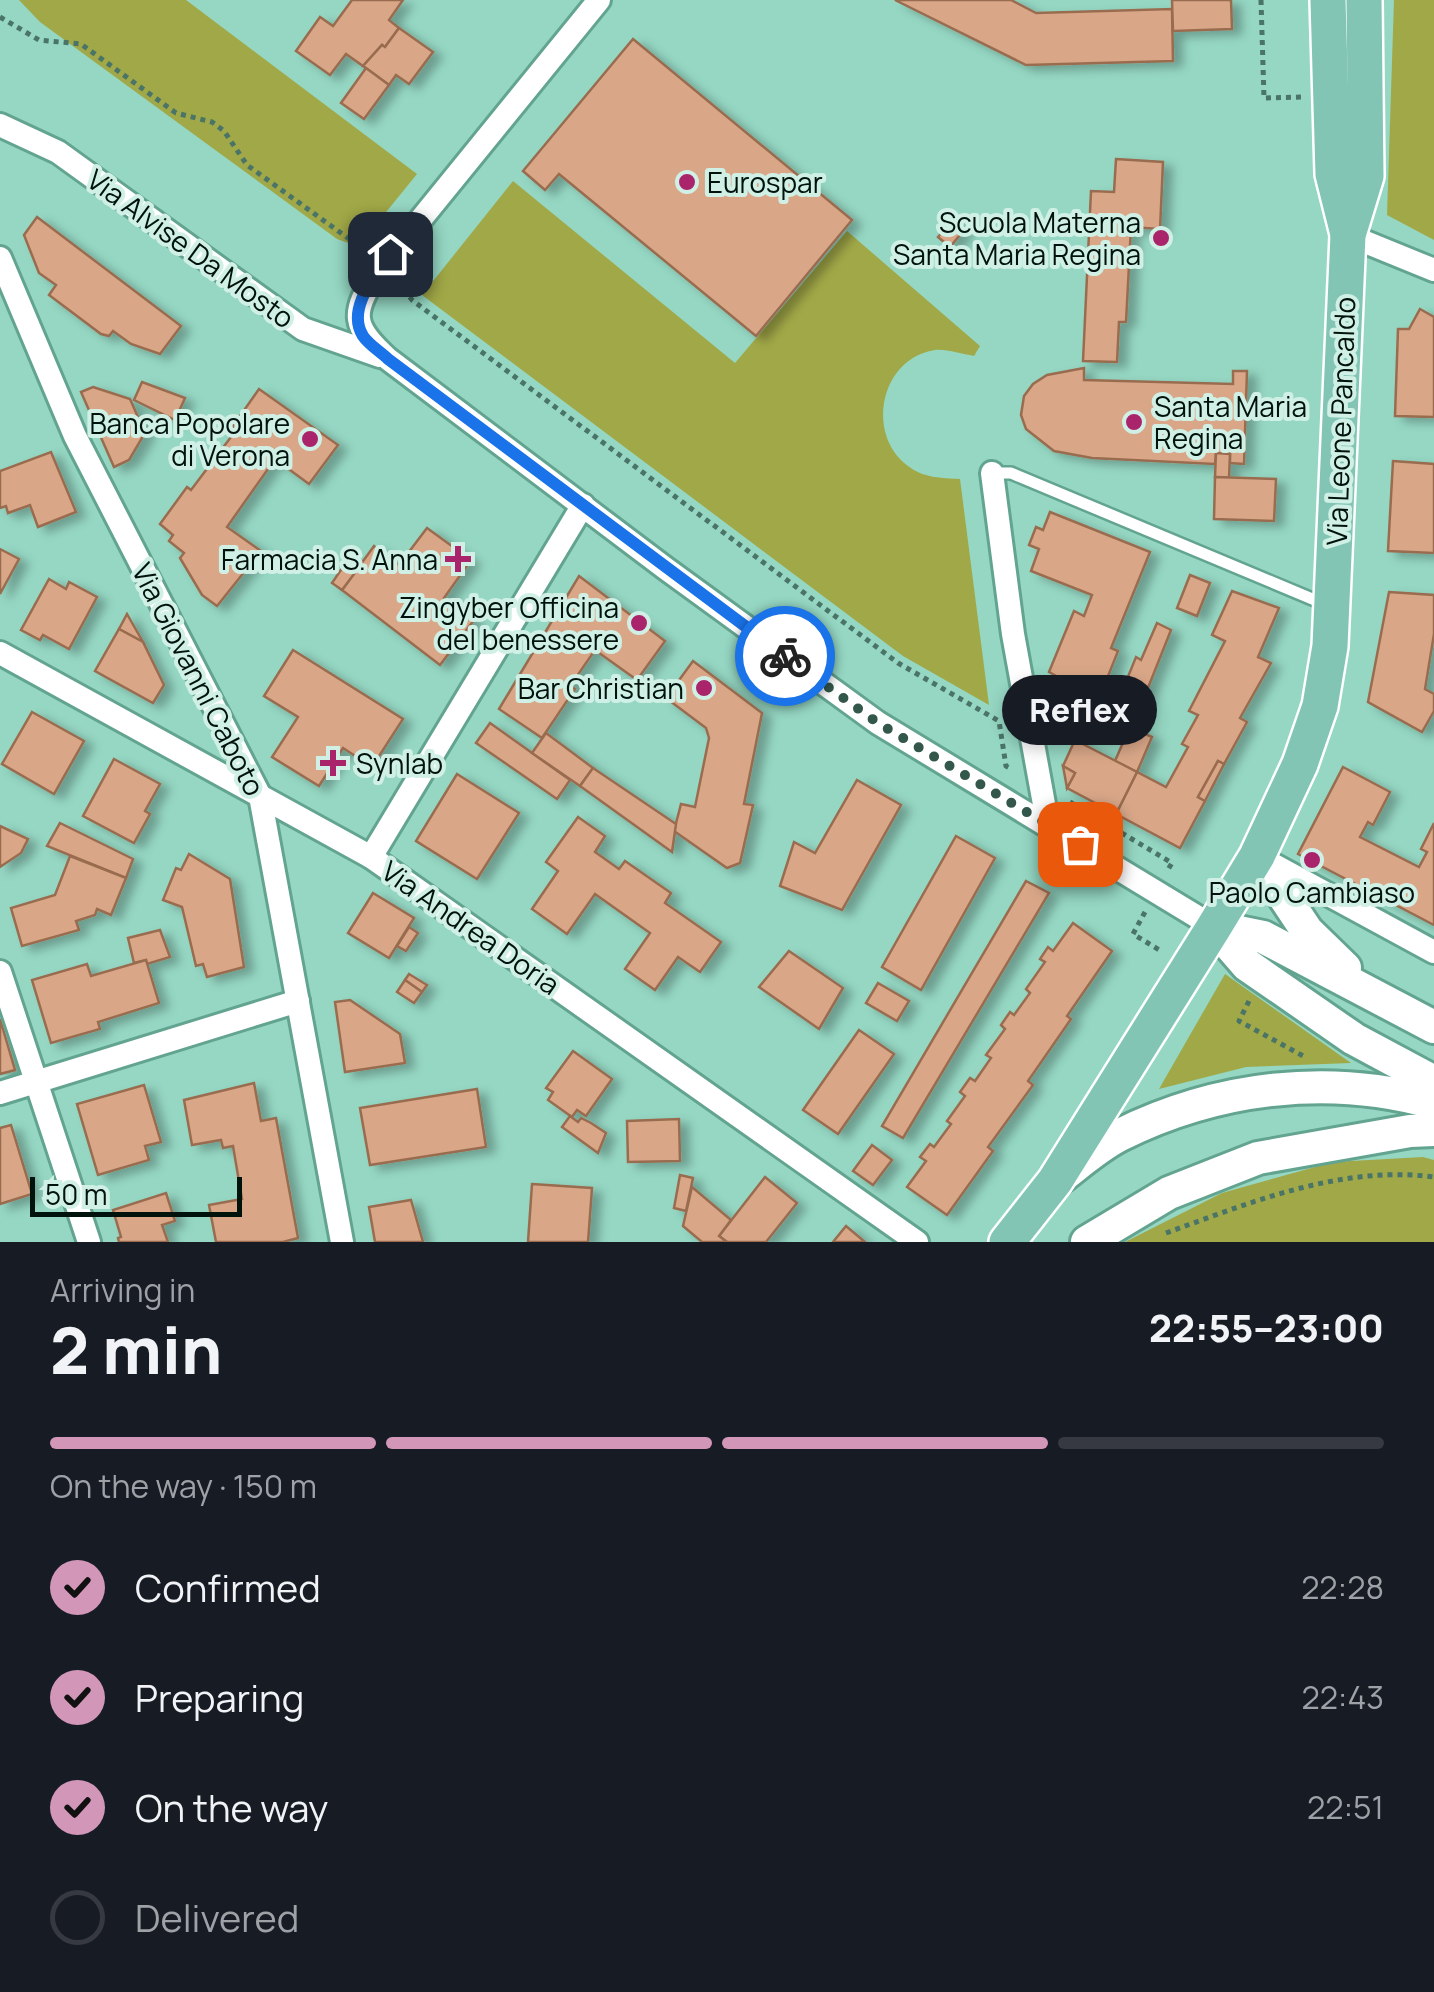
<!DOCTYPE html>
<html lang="en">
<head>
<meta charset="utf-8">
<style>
  :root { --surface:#171b24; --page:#20242c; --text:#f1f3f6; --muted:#9ea1a6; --line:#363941; --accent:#d196b8 }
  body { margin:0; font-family:Manrope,sans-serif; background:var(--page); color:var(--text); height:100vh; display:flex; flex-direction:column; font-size:38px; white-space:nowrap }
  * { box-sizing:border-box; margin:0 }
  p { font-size:32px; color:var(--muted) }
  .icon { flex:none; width:55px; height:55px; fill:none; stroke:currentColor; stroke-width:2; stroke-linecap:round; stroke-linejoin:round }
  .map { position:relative; height:1242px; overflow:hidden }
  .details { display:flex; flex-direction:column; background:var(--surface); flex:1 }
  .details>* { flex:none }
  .scale { position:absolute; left:30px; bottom:25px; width:212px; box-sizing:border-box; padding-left:10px; border:5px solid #00120c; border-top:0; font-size:28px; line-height:35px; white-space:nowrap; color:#00120c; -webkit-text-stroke:8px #d0f0e6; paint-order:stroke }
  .pin { position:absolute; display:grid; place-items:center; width:85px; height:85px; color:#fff; margin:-42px; border-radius:20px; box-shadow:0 5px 15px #0006 }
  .courier { position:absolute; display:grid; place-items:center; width:100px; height:100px; margin:-50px; border:8px solid #1a73e8; border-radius:50%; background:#fff; color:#222; box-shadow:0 2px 12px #0007 }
  .bubble { position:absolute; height:70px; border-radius:35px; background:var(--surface); box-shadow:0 5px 15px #0003; font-size:32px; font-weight:800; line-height:70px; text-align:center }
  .head em { font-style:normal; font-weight:800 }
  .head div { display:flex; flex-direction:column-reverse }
  .head { display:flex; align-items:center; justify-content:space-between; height:170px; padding:0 50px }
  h1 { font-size:65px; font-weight:800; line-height:75px }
  .bar { display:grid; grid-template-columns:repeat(4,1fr); gap:15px 10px; align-content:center; height:120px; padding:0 50px }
  .bar i { height:12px; border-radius:8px; background:var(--line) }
  .bar .selected { background:var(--accent) }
  .bar p { grid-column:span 4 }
  ol { padding:0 50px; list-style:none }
  li { display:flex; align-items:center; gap:30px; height:110px }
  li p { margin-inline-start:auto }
  li .icon { padding:10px; border-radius:50%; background:var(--accent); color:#111; stroke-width:4 }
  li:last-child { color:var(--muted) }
  li i { width:55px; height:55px; border:5px solid var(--line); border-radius:50% }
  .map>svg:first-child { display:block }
  .green { fill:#a1a847 }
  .building { fill:#d9a788; stroke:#9a6c4f; stroke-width:2.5; filter:url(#shadow) }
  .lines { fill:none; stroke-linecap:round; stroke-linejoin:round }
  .lane-casing { stroke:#63a491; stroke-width:16 }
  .street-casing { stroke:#63a491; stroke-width:28 }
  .secondary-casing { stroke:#63a491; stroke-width:38 }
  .primary-casing { stroke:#fff; stroke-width:40 }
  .path { stroke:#4a7467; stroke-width:5; stroke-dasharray:5 5; stroke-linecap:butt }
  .lane { stroke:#fff; stroke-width:11 }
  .street { stroke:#fff; stroke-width:22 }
  .secondary { stroke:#fff; stroke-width:32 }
  .primary { stroke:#82c5b5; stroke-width:35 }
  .done { stroke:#34574c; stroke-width:10; stroke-dasharray:0 18 }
  .route { stroke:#1a73e8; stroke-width:12 }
  .poi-dot { fill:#aa246c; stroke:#d0f0e6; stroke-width:4 }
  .labels { text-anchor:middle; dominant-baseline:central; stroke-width:8; stroke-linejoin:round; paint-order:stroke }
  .poi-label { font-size:28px; fill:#00120c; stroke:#d0f0e6; text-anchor:end }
  .street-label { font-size:28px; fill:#00120c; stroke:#d0f0e6 }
</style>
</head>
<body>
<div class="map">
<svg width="1434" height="1242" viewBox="0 0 1434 1242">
  <defs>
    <filter id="shadow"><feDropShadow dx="9" dy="5" stdDeviation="5" flood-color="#0004"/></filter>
  </defs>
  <rect width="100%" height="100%" fill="#95d7c3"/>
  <g class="green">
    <path d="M19,0h167l231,174 -52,64 -17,5 -11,-4 -297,-217z"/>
    <path d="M1394,0h40v240l-47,-25z"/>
    <path d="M513,181l222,182 112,-132 133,115 -6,10c-12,-2 -27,-7 -39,-6 -55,8 -70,85 -27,116 15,12 34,12 52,13l29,226 -86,-49 -481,-361z"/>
    <path d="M1225,974l126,89 -105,4 -87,22z"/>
    <path d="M1423,1157l11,3v82h-309l97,-49 111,-31z"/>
  </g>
  <g class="building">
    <path d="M352,0h51l-14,20 10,8 -14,19 -3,-2 -19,21 -17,-12 -16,21 -34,-24 24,-34 13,9z"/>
    <path d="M895,0h116l25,13 136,-4 1,52 -147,4z"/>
    <path d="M1172,0h59l1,29 -59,2z"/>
    <path d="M399,28l34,24 -24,32 -13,-9 -7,10 -26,-19 19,-21 3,2z"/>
    <path d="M633,39l219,181 -96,116 -197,-162 -14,16 -22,-19z"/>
    <path d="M366,68l23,17 -25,34 -23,-16z"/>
    <path d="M1116,159l47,3 -3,67 -29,-2 -5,95h-7l-2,40 -34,-1 8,-170 23,1z"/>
    <path d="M37,217l144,109 -21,28 -29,-10 -18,-13 -4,5 -8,-2 -52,-39 7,-10 -17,-12 -15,-38z"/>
    <path d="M952,220l12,10 -14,17 -12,-10z"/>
    <path d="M1420,309l14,8v100l-39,-1 3,-87h11z"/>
    <path d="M1084,368v12l149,4v-13h14l-3,93 -14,-1v-9l-14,-1 -1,11 -123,-6 -38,-7 -28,-22 -5,-14 3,-19 9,-12 14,-9z"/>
    <path d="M142,382l43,16 -10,22 -41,-20z"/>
    <path d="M93,387l37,12 15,34 -16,27 -15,7 -33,-75z"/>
    <path d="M259,389l79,56 -29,39 -34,-25 -48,68 34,24 -44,55 -15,-11 -22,-37 4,-5 -15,-12 4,-6 -13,-11 27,-37 4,3 46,-61 -4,-3z"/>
    <path d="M51,452l25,60 -38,15 -8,-22 -22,8 -2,-7 -6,2v-37z"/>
    <path d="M1216,453l14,1 -1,24 -14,-1z"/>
    <path d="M1393,461l41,3v89l-46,-2z"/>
    <path d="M1215,477l61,2 -2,42 -60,-2z"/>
    <path d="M1050,512l100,40 -39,96 7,3 -21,53 -43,-17 4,-10 -9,-5 25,-61 10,5 8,-21 -61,-24 8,-22 -10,-4 7,-18 7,3z"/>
    <path d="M427,528l44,32 -27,38 30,22 -34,45 -98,-75 32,-44 25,19z"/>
    <path d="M0,549l19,10 -19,35z"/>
    <path d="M349,558l11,8 -18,24 -10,-7z"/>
    <path d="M1190,575l20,8 -13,33 -20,-8z"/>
    <path d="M579,576l86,65 -28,39 -42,-30 -25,36 5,3 -33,49 -43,-29z"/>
    <path d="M49,579l17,10 3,-7 28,15 -28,52 -26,-14 -3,5 -19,-10z"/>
    <path d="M1232,591l47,17 -21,49 13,6 -31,55 7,4 -23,42 -6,-3 -20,36 7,4 -25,47 -64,-34 21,-42 29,15 22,-40 -6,-3 16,-29 -9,-4 36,-70 -13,-6z"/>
    <path d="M1389,592l45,3v39l-9,55 9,5v17l-12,21 -54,-30z"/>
    <path d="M127,614l16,28 -24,-13z"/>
    <path d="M1157,623l14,7 -39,98 20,9 -15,35 -22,-11 14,-32 -19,-8 26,-64 5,3z"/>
    <path d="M119,629l24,13 21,43 -11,18 -58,-32z"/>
    <path d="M293,650l110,69 -31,48 -29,-19 -24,38 -47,-29 26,-40 -34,-21z"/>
    <path d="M693,661l69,52 -18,91 9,1 -13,58 -13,5 -53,-37 7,-27 14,3 14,-69 -3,-10 -40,-30z"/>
    <path d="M32,712l52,29 -30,53 -52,-30z"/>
    <path d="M490,723l80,57 -13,19 -81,-56z"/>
    <path d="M546,733l47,35 -13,18 -48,-33z"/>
    <path d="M1075,740l62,32 -21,42 -49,-26 8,-15 -12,-7z"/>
    <path d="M114,759l46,25 -15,27 5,3 -16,29 -51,-27z"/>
    <path d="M1218,761l6,3 -19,37 -7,-4z"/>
    <path d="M1063,766l12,7 -8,15z"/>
    <path d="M1343,767l47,25 -17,33 -5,-3 -8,15 59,30 8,-15 -6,-3 13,-26v102l-136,-71z"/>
    <path d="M593,768l83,56 -4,28 -92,-66z"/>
    <path d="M457,774l62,39 -42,66 -61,-38z"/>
    <path d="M857,780l44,25 -59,105 -62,-24 14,-44 21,11z"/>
    <path d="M578,817l27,19 -10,16 24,17 6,-8 46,32 -6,10 56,39 -21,30 -22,-15 -23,33 -30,-21 25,-36 -55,-39 -28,40 -35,-25 26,-38 -12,-9z"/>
    <path d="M60,823l73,36 -7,19 -79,-32z"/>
    <path d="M0,826l28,13 -7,14 -21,14z"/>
    <path d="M956,836l39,22 -74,132 -39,-23z"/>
    <path d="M189,854l41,25 14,88 -37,10 -4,-13 -7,2 -14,-59 -19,-7 13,-32 5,2z"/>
    <path d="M70,856l56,22 -15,37 -14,-6 -2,6 -19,6 3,9 -57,16 -11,-38 44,-13z"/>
    <path d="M1026,881l23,12 -146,245 -21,-12z"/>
    <path d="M373,893l41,25 -25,40 -41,-25z"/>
    <path d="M1073,923l39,28 -45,65 4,3 -43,62 5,4 -45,62 5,4 -46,64 -40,-28 19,-26 -6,-4 10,-13 4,3 17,-23 -4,-3 18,-25 -5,-4 10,-14 5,3 16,-23 -5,-3 19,-26 -4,-4 9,-13 4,3 16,-22 -4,-4 19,-27 -5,-3 8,-12 5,4z"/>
    <path d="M409,927l9,6 -12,18 -9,-5z"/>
    <path d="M160,930l10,27 -23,7 -1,-4 -12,3 -6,-25z"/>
    <path d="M789,951l54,37 -24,41 -60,-42z"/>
    <path d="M146,960l13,43 -61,19 2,7 -49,14 -19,-63 55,-16 4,12z"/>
    <path d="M409,974l18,11 -5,7 -17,-12z"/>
    <path d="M405,980l17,12 -8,11 -17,-11z"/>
    <path d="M878,983l31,18 -12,20 -31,-18z"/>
    <path d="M350,1000l50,34 5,29 -60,9 -10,-70z"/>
    <path d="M0,1019l15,51 -15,4z"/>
    <path d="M859,1030l35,24 -56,80 -35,-24z"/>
    <path d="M573,1051l39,28 -26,37 -9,-6 -5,7 -24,-17 5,-8 -7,-4z"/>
    <path d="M254,1083l7,38 15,-3 22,120 -15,4h-67l-7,-37 33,-6 -9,-53 -10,2 -2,-8 -29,5 -8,-45z"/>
    <path d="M144,1085l17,57 -16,4 4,14 -51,15 -21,-71z"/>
    <path d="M477,1089l9,58 -116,18 -10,-57z"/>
    <path d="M570,1116l8,6 3,-4 10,5 15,10 -8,20 -36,-26z"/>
    <path d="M679,1119l1,42 -52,1 -1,-41z"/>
    <path d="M11,1125l21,69 -32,10v-76z"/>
    <path d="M872,1145l20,15 -19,25 -20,-14z"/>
    <path d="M680,1175l13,3 -7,33 -12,-3z"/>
    <path d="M765,1177l32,26 -31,39h-39l-8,-6z"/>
    <path d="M532,1184l60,4 -4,54h-60z"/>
    <path d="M692,1187l39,33 -12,16 8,6h-25l-19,-16z"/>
    <path d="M166,1193l9,28 -13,4 6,17h-49l-1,-4 3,-1 -8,-27z"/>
    <path d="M411,1200l12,42h-48l-6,-35z"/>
    <path d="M846,1226l19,16h-32z"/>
  </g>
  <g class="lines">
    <defs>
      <path id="lane" d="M992,473h19l318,133"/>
      <g id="street">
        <path d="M599,0l-221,272c-28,42 -26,54 10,87l277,209 213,155 336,204"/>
        <path d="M0,125l58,27 245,177 77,27"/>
        <path d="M1348,235l86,35"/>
        <path d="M0,258l75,178 185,360 82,446"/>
        <path d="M992,473l21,161 35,192"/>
        <path d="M0,653l371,204 546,385"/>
        <path d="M371,857l212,-352"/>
        <path d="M1261,858l173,94"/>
        <path d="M0,972l89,270"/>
        <path d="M0,1093l298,-92"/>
      </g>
      <g id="secondary">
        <path d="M1257,856l50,75 38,37"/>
        <path d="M1214,927l33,38 107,74 80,43"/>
        <path d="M1214,927l49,10 171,90"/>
        <path d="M1057,1180c20,-15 41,-34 63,-45 97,-48 209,-62 314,-32"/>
        <path d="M1087,1242l82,-49 89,-35 152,-27 24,-1"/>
      </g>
      <g id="primary">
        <path d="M1328,0l5,174 15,60"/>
        <path d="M1007,1242l48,-61 159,-254 43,-71 43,-92 20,-58 10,-60 18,-411 18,-59 -2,-176"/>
      </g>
    </defs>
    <use href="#lane" class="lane-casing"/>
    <use href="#street" class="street-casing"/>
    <use href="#secondary" class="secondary-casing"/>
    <use href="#primary" class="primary-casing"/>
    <g class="path">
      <path d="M1261,0l3,98 39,-1"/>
      <path d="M0,17l39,23 42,4 95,69 36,9 12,9 23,34 116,84 3,-4"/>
      <path d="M404,279v11l8,10 486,363 101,58 7,45 6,3"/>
      <path d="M1070,802l102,61 -5,8"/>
      <path d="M1145,912l-12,22 28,17"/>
      <path d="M1249,1001l-10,20 66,36"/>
      <path d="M1166,1233c86,-31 175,-68 268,-56"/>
    </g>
    <use href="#lane" class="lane"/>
    <use href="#street" class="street"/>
    <use href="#secondary" class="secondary"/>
    <use href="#primary" class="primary"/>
  </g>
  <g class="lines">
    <path class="done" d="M785,656l93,67 202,121"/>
    <path class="route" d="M390,254c-15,22 -44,55 -27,82 6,9 18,16 25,23l397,297"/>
  </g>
  <g class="poi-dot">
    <circle cx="687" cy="182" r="10"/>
    <circle cx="1161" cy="238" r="10"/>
    <circle cx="1134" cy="422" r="10"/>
    <circle cx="310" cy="439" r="10"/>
    <path d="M453 544h10v10h10v10h-10v10h-10v-10h-10v-10h10z"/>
    <circle cx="639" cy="623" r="10"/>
    <circle cx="704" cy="688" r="10"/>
    <path d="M328 748h10v10h10v10h-10v10h-10v-10h-10v-10h10z"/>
    <circle cx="1312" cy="860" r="10"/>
  </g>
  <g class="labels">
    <g class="poi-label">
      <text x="707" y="182" text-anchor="start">Eurospar</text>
      <text x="1141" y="222">Scuola Materna<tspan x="1141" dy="32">Santa Maria Regina</tspan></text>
      <text x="1154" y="406" text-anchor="start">Santa Maria<tspan x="1154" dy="32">Regina</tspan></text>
      <text x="290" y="423">Banca Popolare<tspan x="290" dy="32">di Verona</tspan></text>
      <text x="438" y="559">Farmacia S. Anna</text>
      <text x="619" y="607">Zingyber Officina<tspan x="619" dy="32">del benessere</tspan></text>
      <text x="684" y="688">Bar Christian</text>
      <text x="356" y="763" text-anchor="start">Synlab</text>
      <text x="1312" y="892" text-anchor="middle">Paolo Cambiaso</text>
    </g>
    <g class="street-label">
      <text transform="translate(191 248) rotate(36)">Via Alvise Da Mosto</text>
      <text transform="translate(1340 421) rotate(-88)">Via Leone Pancaldo</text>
      <text transform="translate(199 679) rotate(63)">Via Giovanni Caboto</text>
      <text transform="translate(471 927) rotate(35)">Via Andrea Doria</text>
    </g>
  </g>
</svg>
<div class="scale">50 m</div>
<div class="pin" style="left:1080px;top:844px;background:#ea580c"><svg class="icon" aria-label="bag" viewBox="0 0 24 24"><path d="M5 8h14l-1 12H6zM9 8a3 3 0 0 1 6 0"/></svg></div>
<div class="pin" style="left:390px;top:254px;background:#1f2937"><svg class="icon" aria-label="home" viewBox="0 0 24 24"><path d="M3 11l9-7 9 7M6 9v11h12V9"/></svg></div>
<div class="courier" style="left:785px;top:656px"><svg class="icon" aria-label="bike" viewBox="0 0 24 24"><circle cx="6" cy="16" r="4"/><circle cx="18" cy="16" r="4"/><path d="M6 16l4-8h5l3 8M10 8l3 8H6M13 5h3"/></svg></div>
<div class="bubble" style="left:1002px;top:675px;width:155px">Reflex</div>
</div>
<section class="details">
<div class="head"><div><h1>2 min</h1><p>Arriving in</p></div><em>22:55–23:00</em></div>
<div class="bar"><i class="selected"></i><i class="selected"></i><i class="selected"></i><i></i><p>On the way · 150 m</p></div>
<ol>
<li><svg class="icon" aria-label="check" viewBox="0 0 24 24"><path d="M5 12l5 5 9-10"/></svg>Confirmed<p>22:28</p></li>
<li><svg class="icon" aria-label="check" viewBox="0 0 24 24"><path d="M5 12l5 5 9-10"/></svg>Preparing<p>22:43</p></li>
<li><svg class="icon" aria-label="check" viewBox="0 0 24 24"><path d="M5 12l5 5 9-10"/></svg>On the way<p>22:51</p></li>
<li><i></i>Delivered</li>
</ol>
</section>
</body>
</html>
